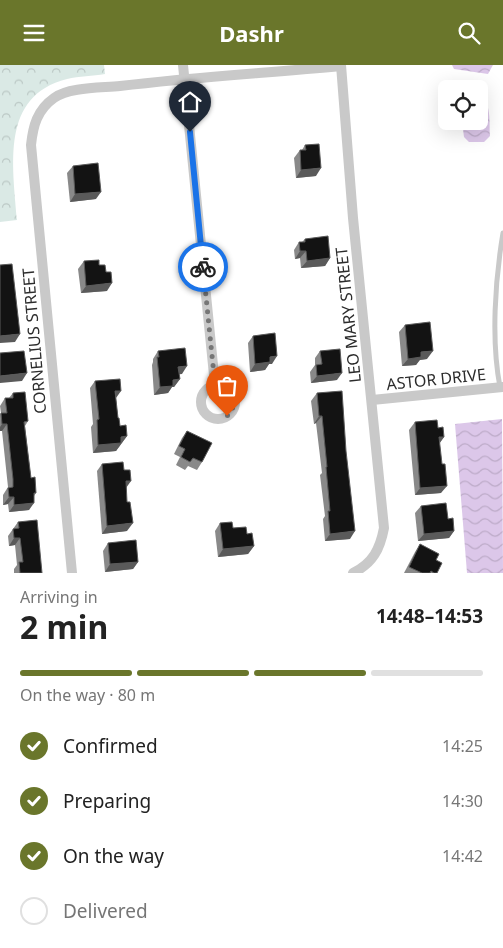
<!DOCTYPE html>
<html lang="en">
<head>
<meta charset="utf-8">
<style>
  :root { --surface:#fff; --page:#f6f6f6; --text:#222; --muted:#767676; --line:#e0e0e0; --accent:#6a762b }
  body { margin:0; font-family:"Noto Sans",sans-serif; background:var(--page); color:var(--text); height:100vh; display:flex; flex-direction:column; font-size:19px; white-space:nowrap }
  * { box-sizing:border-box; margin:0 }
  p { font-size:16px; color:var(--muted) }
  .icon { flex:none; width:28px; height:28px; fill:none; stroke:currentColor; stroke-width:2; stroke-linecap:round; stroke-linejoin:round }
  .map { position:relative; height:508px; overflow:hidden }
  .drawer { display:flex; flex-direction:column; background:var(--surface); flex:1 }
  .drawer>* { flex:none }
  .controls { position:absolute; left:438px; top:15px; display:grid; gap:10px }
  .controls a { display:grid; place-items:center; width:50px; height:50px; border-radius:8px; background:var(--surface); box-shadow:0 5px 20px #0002; font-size:25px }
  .pin { position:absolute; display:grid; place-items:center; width:42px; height:42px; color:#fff; margin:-51px -21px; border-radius:50% 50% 50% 0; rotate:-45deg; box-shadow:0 0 5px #0007 }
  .pin .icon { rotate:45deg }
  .courier { position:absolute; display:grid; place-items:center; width:50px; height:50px; margin:-25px; border:4px solid #1a73e8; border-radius:50%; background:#fff; color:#222; box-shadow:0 1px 6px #0007 }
  .summary em { font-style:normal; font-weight:700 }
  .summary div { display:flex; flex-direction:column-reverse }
  .summary { display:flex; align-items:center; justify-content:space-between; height:85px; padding:0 20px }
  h1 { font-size:32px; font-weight:700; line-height:38px }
  .bar { display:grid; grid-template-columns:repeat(4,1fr); gap:8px 5px; align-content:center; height:60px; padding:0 20px }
  .bar i { height:6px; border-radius:4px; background:var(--line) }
  .bar .selected { background:var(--accent) }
  .bar p { grid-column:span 4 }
  ol { padding:0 20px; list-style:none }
  li { display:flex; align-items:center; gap:15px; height:55px }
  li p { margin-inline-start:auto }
  li .icon { padding:5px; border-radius:50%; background:var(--accent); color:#fff; stroke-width:4 }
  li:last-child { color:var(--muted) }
  li i { width:28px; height:28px; border:2px solid var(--line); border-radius:50% }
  header { display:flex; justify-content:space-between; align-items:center; height:65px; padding:0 20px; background:var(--accent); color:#fff; font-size:22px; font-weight:700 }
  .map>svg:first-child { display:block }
  .park { fill:url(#park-crowns) }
  .water { fill:url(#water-waves) }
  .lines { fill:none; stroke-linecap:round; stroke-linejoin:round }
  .service { stroke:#c9c9c9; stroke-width:5 }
  .minor { stroke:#c9c9c9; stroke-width:10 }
  .wall { fill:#898989 }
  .shaded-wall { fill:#5a5a5a }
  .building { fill:#131313; stroke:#5a5a5a }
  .done { stroke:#767676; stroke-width:5; stroke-dasharray:0 9 }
  .route { stroke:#1a73e8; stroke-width:6 }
  .labels { text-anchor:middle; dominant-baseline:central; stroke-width:5; stroke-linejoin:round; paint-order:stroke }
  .street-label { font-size:16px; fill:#2c2c2c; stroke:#fff }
</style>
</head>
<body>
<header><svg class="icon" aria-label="menu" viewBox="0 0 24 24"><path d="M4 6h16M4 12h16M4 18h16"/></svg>Dashr<svg class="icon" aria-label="search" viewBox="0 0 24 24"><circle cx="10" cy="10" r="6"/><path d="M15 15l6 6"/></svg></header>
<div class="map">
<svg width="503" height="508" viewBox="0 0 503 508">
  <defs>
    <pattern id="park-crowns" width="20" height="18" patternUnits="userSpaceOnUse" patternTransform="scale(1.25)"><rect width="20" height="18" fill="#dae9e5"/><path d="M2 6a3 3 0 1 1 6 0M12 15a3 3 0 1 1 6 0" fill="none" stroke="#bbc8c5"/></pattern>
    <pattern id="water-waves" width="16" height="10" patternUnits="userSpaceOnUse" patternTransform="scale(1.25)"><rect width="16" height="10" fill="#dcc7e9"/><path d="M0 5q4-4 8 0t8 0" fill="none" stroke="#bdabc8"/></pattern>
  </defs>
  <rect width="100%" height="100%" fill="#fff"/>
  <path class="park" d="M0,0h104l1,9c-12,2 -26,2 -38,5 -67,17 -54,86 -50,141l-17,2z"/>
  <g class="water">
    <path d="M452,0h41l-5,9 -34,-5z"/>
    <path d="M479,28c13,11 10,28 11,43l-6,6h-15l-5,-5 -2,-16h17z"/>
    <path d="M502,354l1,154h-36l-12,-149z"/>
  </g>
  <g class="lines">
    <path class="service" d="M500,322c-9,-47 -5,-106 3,-154"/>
    <g class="minor">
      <path d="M183,0l32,320"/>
      <path d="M341,0l12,153 31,310c-4,21 -11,35 -31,45"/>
      <circle cx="218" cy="337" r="17"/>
      <path d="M372,335l131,-13"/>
      <path d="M72,508l-41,-428c2,-19 6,-35 23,-47 15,-11 47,-10 66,-12 74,-9 147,-13 221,-20"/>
    </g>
  </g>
  <g class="wall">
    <path d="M305,80l11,31 -20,2 -2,-20 6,-8h2z"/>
    <path d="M73,101l23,33 -26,3 -3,-29z"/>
    <path d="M305,174l25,19 -5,8 -24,2 -1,-10 -5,1 -1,-9 5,-8h3z"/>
    <path d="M84,196l15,4 8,26 -26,2 -3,-24z"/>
    <path d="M405,260l22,34 -8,1 -3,5 -14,1 -3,-34z"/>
    <path d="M253,271l19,28h-3l-4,6 -15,2 -2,-29z"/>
    <path d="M158,286l24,23h-3l1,5 -6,8h-2l-4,6 -14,2 -2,-30 1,-3v-3z"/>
    <path d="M320,286l17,29 -26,3 -1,-11 5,-7v-7z"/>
    <path d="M95,316l21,17 2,20 2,8 7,10 -11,15 -23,2 -2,-26 2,-3 -3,-36z"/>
    <path d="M13,328l15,28 -3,5 6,52 5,15 -2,3 -5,14 -20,2 -1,-8 -5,1v-10l5,-8 -6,-56h-2v-17l1,-1 -1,-7 5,-8h4z"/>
    <path d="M317,328l33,146 -25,2 -2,-22 2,-3 -5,-41 2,-2 -6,-50 -2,1 -3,-23z"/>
    <path d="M415,357l29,15 -5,7 2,49 -26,2 -6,-65z"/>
    <path d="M187,366l15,31 -5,8 -9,-4 -3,4 -9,-5 4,-8 -6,-3 8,-16z"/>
    <path d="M102,399l25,67 -25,3 -5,-63z"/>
    <path d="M421,441l27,13 6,12 -5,7 -31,3 -3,-28z"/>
    <path d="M18,457l24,51h-28v-4l3,-4 -2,-20 -6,1 -1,-10z"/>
    <path d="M220,458l27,11 7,12 -6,8 -30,3 -3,-26z"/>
    <path d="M108,478l30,19 -5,7 -28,3 -2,-21z"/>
    <path d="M420,479l16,16 1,13h-33l11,-21z"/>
  </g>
  <g class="shaded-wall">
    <path d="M321,103l-5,8 -20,2 5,-8z"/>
    <path d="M101,127l-5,7 -26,3 5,-8z"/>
    <path d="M300,186h6l-6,7 -5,1z"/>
    <path d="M330,193l-5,8 -24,2 6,-7z"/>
    <path d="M112,218l-5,8 -26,2 5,-7z"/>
    <path d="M20,269l-5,8 -15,1v-7z"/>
    <path d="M433,286l-6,8 -7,1 -4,5 -14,1 6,-7 13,-7z"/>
    <path d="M277,291l-5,8h-3l-4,6 -15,2 5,-8 15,-7z"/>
    <path d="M187,301l-5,8 -9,1 5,-8z"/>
    <path d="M27,308l-5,8 -22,2v-7z"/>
    <path d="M342,308l-5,7 -26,3 6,-7z"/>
    <path d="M180,314l-6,8h-2l-4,6 -14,2 6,-8 13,-7z"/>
    <path d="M115,326h6l-5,7z"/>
    <path d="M319,351h3l-6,7 -2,1z"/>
    <path d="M2,359h5l-5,7h-2v-4z"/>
    <path d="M127,371l-11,15 -23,2 5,-8 23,-8z"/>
    <path d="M439,372h5l-5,7z"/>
    <path d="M126,416h5l-5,7z"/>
    <path d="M447,421l-6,7 -26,2 5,-7z"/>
    <path d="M9,432h5l-6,7 -5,1z"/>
    <path d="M34,438l-5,7 -20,2 5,-7z"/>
    <path d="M133,458l-6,8 -25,3 5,-8z"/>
    <path d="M355,466l-5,8 -25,2 5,-7z"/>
    <path d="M454,466l-5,7 -31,3 6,-7z"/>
    <path d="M14,473h6l-5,7 -6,1z"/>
    <path d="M254,481l-6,8 -30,3 5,-8z"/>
    <path d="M138,497l-5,7 -28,3 5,-8z"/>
  </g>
  <g class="building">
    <path d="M319,79l2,24 -20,2 -1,-20h6l-1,-5z"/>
    <path d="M98,98l3,29 -26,2 -2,-28z"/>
    <path d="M328,171l2,22 -23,3 -1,-10h-6l-1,-9h6v-3z"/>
    <path d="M99,195v5h6l1,7h5l1,11 -26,3 -2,-25z"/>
    <path d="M12,199l8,70 -20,2v-71z"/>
    <path d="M430,257l3,29 -12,1v5l-13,2 -3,-34z"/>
    <path d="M275,268l2,23 -7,1v5l-15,2 -2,-28z"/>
    <path d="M185,283l2,18 -9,1 2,12 -7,1v6l-13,1 -3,-30h2l-1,-6z"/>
    <path d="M340,284l2,24 -25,3 -1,-11 6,-1 -2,-13z"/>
    <path d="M24,286l3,22 -27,3v-23z"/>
    <path d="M120,314l1,12h-6l3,27h1l1,8 6,-1 1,11 -6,1v6l-23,2 -1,-25 2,-1 -4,-38z"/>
    <path d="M342,326l4,60 9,80 -25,3 -2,-23h2l-4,-44h1l-5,-51h-3l-2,-23z"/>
    <path d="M25,327l3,29 -4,1 7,56 4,-1 1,16h-2v10l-20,2v-8h-5l-1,-9 5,-1v-8l-6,-55h-5l-1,-11h6l-2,-15h8v-5z"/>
    <path d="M437,355l1,8 5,-1 1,10h-5l3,27h3l2,22 -27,2 -5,-66z"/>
    <path d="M187,366l25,12 -10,19 -9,-4 -3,4 -9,-5 4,-8 -6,-3z"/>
    <path d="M123,397l1,8h6l1,11h-5l1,21h3l3,21 -26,3 -5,-62z"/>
    <path d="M446,438l2,16 5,-1 1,13 -30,3 -3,-28z"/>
    <path d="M37,455l5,53h-22l-1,-11h4l-3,-24h-6l-1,-9 6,-1 -1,-6z"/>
    <path d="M232,457l1,6 13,-1 1,7 5,-1 2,13 -31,3 -3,-26z"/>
    <path d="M136,475l2,22 -28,2 -2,-21z"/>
    <path d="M420,479l19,10 -3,6 6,3 -5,10h-3l-3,-2 -1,2h-8l-13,-6z"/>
  </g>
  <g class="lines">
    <path class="done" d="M203,202l12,118c18,0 25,19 12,31"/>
    <path class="route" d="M190,67l13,135"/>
  </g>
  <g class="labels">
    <g class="street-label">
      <text transform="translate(348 250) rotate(-96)">LEO MARY STREET</text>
      <text transform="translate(34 276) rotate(-95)">CORNELIUS STREET</text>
      <text transform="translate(436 314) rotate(-6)">ASTOR DRIVE</text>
    </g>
  </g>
</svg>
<div class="controls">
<a><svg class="icon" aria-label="locate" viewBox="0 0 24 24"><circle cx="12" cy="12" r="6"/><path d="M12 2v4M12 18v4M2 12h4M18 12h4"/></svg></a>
</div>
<div class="pin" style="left:227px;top:351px;background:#ea580c"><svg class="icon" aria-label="bag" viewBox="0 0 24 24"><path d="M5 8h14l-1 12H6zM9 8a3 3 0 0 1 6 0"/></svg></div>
<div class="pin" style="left:190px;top:67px;background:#1f2937"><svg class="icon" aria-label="home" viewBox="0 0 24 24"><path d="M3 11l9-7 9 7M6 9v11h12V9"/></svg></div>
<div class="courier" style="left:203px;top:202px"><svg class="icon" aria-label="bike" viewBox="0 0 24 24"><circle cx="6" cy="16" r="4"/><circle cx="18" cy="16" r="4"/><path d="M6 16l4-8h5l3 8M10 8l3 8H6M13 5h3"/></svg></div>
</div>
<section class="drawer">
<div class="summary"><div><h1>2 min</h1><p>Arriving in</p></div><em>14:48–14:53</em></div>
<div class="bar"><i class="selected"></i><i class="selected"></i><i class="selected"></i><i></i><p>On the way · 80 m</p></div>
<ol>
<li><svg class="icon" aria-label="check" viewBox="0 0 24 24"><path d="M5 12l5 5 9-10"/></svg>Confirmed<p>14:25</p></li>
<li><svg class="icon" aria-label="check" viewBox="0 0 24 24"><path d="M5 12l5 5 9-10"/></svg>Preparing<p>14:30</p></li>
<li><svg class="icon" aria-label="check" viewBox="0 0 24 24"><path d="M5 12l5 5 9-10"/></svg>On the way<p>14:42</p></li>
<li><i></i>Delivered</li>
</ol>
</section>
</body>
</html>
